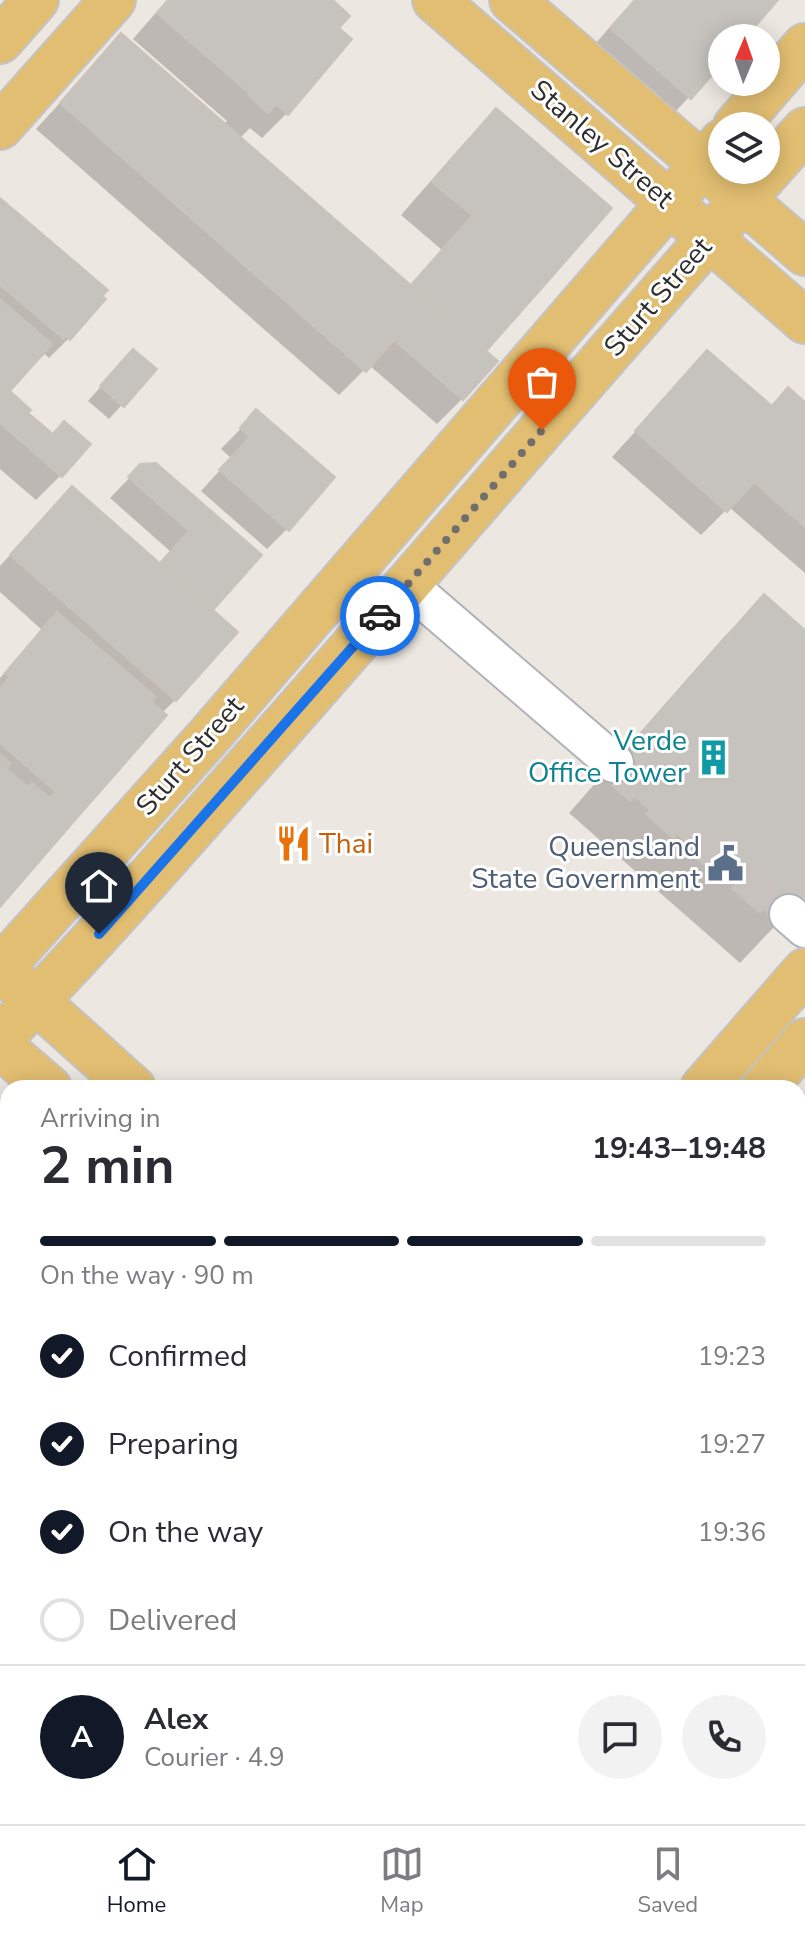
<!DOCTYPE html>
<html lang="en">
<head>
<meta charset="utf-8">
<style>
  :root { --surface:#fff; --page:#f2f2f3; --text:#2b2b33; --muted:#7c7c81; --line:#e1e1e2; --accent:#111827 }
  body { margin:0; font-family:"Nunito Sans",sans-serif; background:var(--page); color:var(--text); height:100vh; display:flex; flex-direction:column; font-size:30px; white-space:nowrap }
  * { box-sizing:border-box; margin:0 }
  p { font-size:26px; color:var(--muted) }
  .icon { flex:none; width:44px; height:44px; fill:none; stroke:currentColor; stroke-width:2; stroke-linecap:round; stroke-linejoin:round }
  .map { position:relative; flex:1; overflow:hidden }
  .details { position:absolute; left:0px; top:1080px; width:806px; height:744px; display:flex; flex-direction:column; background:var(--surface); border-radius:24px 24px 0 0; box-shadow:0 4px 20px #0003 }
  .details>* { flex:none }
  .needle { width:52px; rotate:2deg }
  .controls { position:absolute; left:708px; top:24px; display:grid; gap:16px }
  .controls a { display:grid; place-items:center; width:72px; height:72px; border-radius:50%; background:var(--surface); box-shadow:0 4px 20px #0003; font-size:40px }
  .pin { position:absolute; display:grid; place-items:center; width:68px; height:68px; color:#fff; margin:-82px -34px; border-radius:50% 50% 50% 0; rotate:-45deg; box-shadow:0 0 8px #0007 }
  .pin .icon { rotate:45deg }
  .courier { position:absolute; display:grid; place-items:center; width:80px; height:80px; margin:-40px; border:6px solid #1a73e8; border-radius:50%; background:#fff; color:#222; box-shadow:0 2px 10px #0007 }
  .overview em { font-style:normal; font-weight:700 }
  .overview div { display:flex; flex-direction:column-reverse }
  .overview { display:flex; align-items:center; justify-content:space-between; height:136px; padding:0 40px }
  h1 { font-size:52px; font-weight:700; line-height:60px }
  .bar { display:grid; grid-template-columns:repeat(4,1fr); gap:12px 8px; align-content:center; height:96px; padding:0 40px }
  .bar i { height:10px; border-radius:6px; background:var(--line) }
  .bar .current { background:var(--accent) }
  .bar p { grid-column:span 4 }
  .line { display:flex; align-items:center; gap:20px; padding:0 40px; border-top:2px solid var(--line) }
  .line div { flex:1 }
  .round { display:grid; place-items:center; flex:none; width:84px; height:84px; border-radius:42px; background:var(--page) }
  ol { padding:0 40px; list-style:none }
  li { display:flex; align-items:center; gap:24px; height:88px }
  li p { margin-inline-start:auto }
  li .icon { padding:8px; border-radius:50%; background:var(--accent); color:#fff; stroke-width:4 }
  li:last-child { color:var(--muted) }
  li i { width:44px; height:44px; border:4px solid var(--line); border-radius:50% }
  .tabs { display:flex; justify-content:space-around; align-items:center; height:112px; border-top:2px solid var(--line); background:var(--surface); font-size:22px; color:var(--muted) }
  .tabs a { display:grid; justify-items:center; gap:4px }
  .tabs .current { color:var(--accent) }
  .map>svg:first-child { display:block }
  .green { fill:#bddda5 }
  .shadow { fill:#0003 }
  .building { fill:#c6c2bd; stroke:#c9c3bb; stroke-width:2 }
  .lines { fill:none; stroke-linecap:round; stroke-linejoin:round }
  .minor-tunnel { stroke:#c7c2be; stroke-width:38; stroke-dasharray:38 19; stroke-linecap:butt }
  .minor-casing { stroke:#aeb1b8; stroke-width:42 }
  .major-casing { stroke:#c4c4c4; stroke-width:48 }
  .minor { stroke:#fff; stroke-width:38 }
  .major { stroke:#e2be72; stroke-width:44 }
  .done { stroke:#716f6d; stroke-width:8; stroke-dasharray:0 14.4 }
  .route { stroke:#1a73e8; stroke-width:10 }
  .labels { text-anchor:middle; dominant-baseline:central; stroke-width:6; stroke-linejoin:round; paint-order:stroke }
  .street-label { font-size:28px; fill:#2e2e2e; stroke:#fff }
  .culture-label { font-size:28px; fill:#0d838f; stroke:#fff; text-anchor:end }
  .food-label { font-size:28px; fill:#c56008; stroke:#fff; text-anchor:start }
  .service-label { font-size:28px; fill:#4e5e75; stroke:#fff; text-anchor:end }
</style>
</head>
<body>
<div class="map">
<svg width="805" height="1824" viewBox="0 0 805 1824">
  <rect width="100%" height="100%" fill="#ede7e2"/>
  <path class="green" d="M805,1571v48l-7,-5v-35z"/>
  <g class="shadow">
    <path d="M167,0h163l6,28 -49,85 -25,25 -12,-10 -11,11 170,148 33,-37 -41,-35 63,-72 32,-32 -13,241 -21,47 -25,25 -68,-59 -30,30 -303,-266 85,-93 102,89 4,-4 -94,-82z"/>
    <path d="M634,0h141l-33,38h-20v23l-57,62 -79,-69z"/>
    <path d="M0,202l69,136 -20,20 -4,-4 -3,3 -3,-2 -32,37 19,21 26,23 9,39 -25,25 -36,-31z"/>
    <path d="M707,353l64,55 34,-3v168l-76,-66 -28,28 -89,-78z"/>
    <path d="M120,365l34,5 -45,49 -21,-18z"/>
    <path d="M257,412l30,117 -20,20 -66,-58 30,-33 -10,-9z"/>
    <path d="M141,466l118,89 -49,55 -35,90 -13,13 2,2 -164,189v-226l42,-48 -42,-38v-26l72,-78 87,77 12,-13 -61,-54z"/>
    <path d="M764,597l41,36v261l-65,69 -171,-150 155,-176z"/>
    <path d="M805,1733v41l-7,4v-42z"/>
    <path d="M474,1816h246l-16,8h-247z"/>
  </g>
  <g class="building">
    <path d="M168,0h165l17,16 -11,12 13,11 -64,76 -12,-11 -8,9 -19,-17 1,-2 -93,-81z"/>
    <path d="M635,0h143l-33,38h-23v26l-31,35 -81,-71z"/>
    <path d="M121,33l377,328 -35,39 -69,-60 -28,32 -306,-269z"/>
    <path d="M496,108l116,100 -64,73 -46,-40 4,-4 -22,-20 -4,5 -48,-40z"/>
    <path d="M0,198l108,92 -6,6 4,3 -36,41 -4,-4 -2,3 -64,-54z"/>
    <path d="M472,216l8,6 4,-5 22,20 -4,4 46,40 -62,70 -75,-66z"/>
    <path d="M0,299l52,45 -42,47 21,19 -3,3 25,21 11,-13 27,23 -29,33 -62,-54z"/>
    <path d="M133,349l24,20 -33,38 -24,-21z"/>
    <path d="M707,350l65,56 16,-19 17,15v125l-51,-45 -27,30 -92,-81z"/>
    <path d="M256,409l79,68 -46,54 -70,-61 31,-33 -10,-9z"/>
    <path d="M156,463l106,92 -49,55 -53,-47 29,-32 -61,-54 12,-13z"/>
    <path d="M72,486l166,146 -62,69 -166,-146z"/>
    <path d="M764,594l41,36v267l-24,27 -174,-152z"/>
    <path d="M57,612l99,85 -5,5 16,13 -49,56 -113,-98z"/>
    <path d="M10,677l108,94 -43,49 -25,-22 6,-6 -56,-49v-55z"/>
    <path d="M0,754l10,9 -4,6 22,18 4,-4 43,37 -75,87z"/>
    <path d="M805,1731v32l-7,4v-33z"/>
    <path d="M308,1816h17l4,8h-33z"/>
    <path d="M697,1816l-16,8h-229l16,-8z"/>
  </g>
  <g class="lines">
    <path class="minor-tunnel" d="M614,763l175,151"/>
    <defs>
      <g id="minor">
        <path d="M407,585l207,178"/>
        <path d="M789,914l16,14"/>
      </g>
      <g id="major">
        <path d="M435,0l370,321"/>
        <path d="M512,0l293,253"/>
        <path d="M0,41l36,-41"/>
        <path d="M736,126l69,-80"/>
        <path d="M0,127l113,-127"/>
        <path d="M0,969l209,-233 513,-594"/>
        <path d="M16,983l117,105"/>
        <path d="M0,1038c97,-98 187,-204 279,-307 176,-200 349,-403 526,-601"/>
        <path d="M0,1046l49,42"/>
        <path d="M703,1088l102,-117"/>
        <path d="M764,1088l41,-47"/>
        <path d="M798,1528l7,-9"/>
        <path d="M798,1654l7,1"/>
        <path d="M60,1824l7,-8"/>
        <path d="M119,1824l7,-8"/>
      </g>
    </defs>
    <use href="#minor" class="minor-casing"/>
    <use href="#major" class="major-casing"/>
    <use href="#minor" class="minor"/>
    <use href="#major" class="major"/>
  </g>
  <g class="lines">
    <path class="done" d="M380,616l162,-186"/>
    <path class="route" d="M99,934l281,-318"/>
  </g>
  <defs>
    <symbol id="building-bare" viewBox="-9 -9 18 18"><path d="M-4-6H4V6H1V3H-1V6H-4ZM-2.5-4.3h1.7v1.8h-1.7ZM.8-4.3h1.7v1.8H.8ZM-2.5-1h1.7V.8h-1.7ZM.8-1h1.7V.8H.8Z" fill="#0f9aa8" stroke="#fff" stroke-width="2.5" paint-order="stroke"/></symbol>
    <symbol id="restaurant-bare" viewBox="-9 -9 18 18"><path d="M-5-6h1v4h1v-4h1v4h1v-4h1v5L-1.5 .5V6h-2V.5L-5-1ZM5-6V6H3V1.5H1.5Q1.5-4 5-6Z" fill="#e8710a" stroke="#fff" stroke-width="2.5" paint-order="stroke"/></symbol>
    <symbol id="civic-bare" viewBox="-9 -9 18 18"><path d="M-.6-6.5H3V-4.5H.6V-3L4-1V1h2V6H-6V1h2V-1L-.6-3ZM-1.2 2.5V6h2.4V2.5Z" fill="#5c6f8a" stroke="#fff" stroke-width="2.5" paint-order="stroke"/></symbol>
  </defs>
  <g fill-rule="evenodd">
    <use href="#building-bare" x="688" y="732" width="51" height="51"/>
    <use href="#restaurant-bare" x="268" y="818" width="51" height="51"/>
    <use href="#civic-bare" x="700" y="838" width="51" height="51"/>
  </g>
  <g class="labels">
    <g class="street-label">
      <text transform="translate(602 144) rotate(41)">Stanley Street</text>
      <text transform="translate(658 297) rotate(-49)">Sturt Street</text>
      <text transform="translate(190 756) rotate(-49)">Sturt Street</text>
    </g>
    <g class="culture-label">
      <text x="687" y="741">Verde<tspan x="687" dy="32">Office Tower</tspan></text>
    </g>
    <g class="food-label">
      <text x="319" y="844">Thai</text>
    </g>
    <g class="service-label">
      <text x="700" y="847">Queensland<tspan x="700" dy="32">State Government</tspan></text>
    </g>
  </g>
</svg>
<div class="controls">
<a><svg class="needle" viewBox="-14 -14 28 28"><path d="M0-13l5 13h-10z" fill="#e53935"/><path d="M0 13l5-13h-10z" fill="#7c7c81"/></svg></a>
<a><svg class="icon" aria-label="layers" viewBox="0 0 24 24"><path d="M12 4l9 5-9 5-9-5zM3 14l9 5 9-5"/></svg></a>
</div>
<div class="pin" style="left:542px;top:430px;background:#ea580c"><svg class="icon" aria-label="bag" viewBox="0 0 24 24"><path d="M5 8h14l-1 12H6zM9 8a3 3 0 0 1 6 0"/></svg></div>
<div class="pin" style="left:99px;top:934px;background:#1f2937"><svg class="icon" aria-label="home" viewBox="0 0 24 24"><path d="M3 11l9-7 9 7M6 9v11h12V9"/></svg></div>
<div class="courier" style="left:380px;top:616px"><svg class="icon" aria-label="car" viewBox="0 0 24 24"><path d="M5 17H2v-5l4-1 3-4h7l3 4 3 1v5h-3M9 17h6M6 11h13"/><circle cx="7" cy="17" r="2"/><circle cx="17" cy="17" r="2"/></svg></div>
<section class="details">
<div class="overview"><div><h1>2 min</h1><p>Arriving in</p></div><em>19:43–19:48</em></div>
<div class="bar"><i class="current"></i><i class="current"></i><i class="current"></i><i></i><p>On the way · 90 m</p></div>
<ol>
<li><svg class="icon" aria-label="check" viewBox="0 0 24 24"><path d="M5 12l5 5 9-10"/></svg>Confirmed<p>19:23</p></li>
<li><svg class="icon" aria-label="check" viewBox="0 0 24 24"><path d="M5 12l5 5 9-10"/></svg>Preparing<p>19:27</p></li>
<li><svg class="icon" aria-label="check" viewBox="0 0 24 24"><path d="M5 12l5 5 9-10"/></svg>On the way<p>19:36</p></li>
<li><i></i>Delivered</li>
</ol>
<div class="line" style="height:144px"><b class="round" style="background:var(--accent);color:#fff">A</b><div><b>Alex</b><p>Courier · 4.9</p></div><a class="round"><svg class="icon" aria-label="chat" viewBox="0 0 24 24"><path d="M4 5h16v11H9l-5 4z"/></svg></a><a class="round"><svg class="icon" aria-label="phone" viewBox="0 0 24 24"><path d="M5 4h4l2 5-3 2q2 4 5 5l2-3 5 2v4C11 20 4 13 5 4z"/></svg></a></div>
</section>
</div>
<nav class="tabs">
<a class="current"><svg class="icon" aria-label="home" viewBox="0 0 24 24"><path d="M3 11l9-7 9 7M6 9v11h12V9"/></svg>Home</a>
<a><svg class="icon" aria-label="map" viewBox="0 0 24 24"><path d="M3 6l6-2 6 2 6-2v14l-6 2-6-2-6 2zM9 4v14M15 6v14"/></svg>Map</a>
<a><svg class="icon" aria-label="saved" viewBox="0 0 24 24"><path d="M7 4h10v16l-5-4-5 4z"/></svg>Saved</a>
</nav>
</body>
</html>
